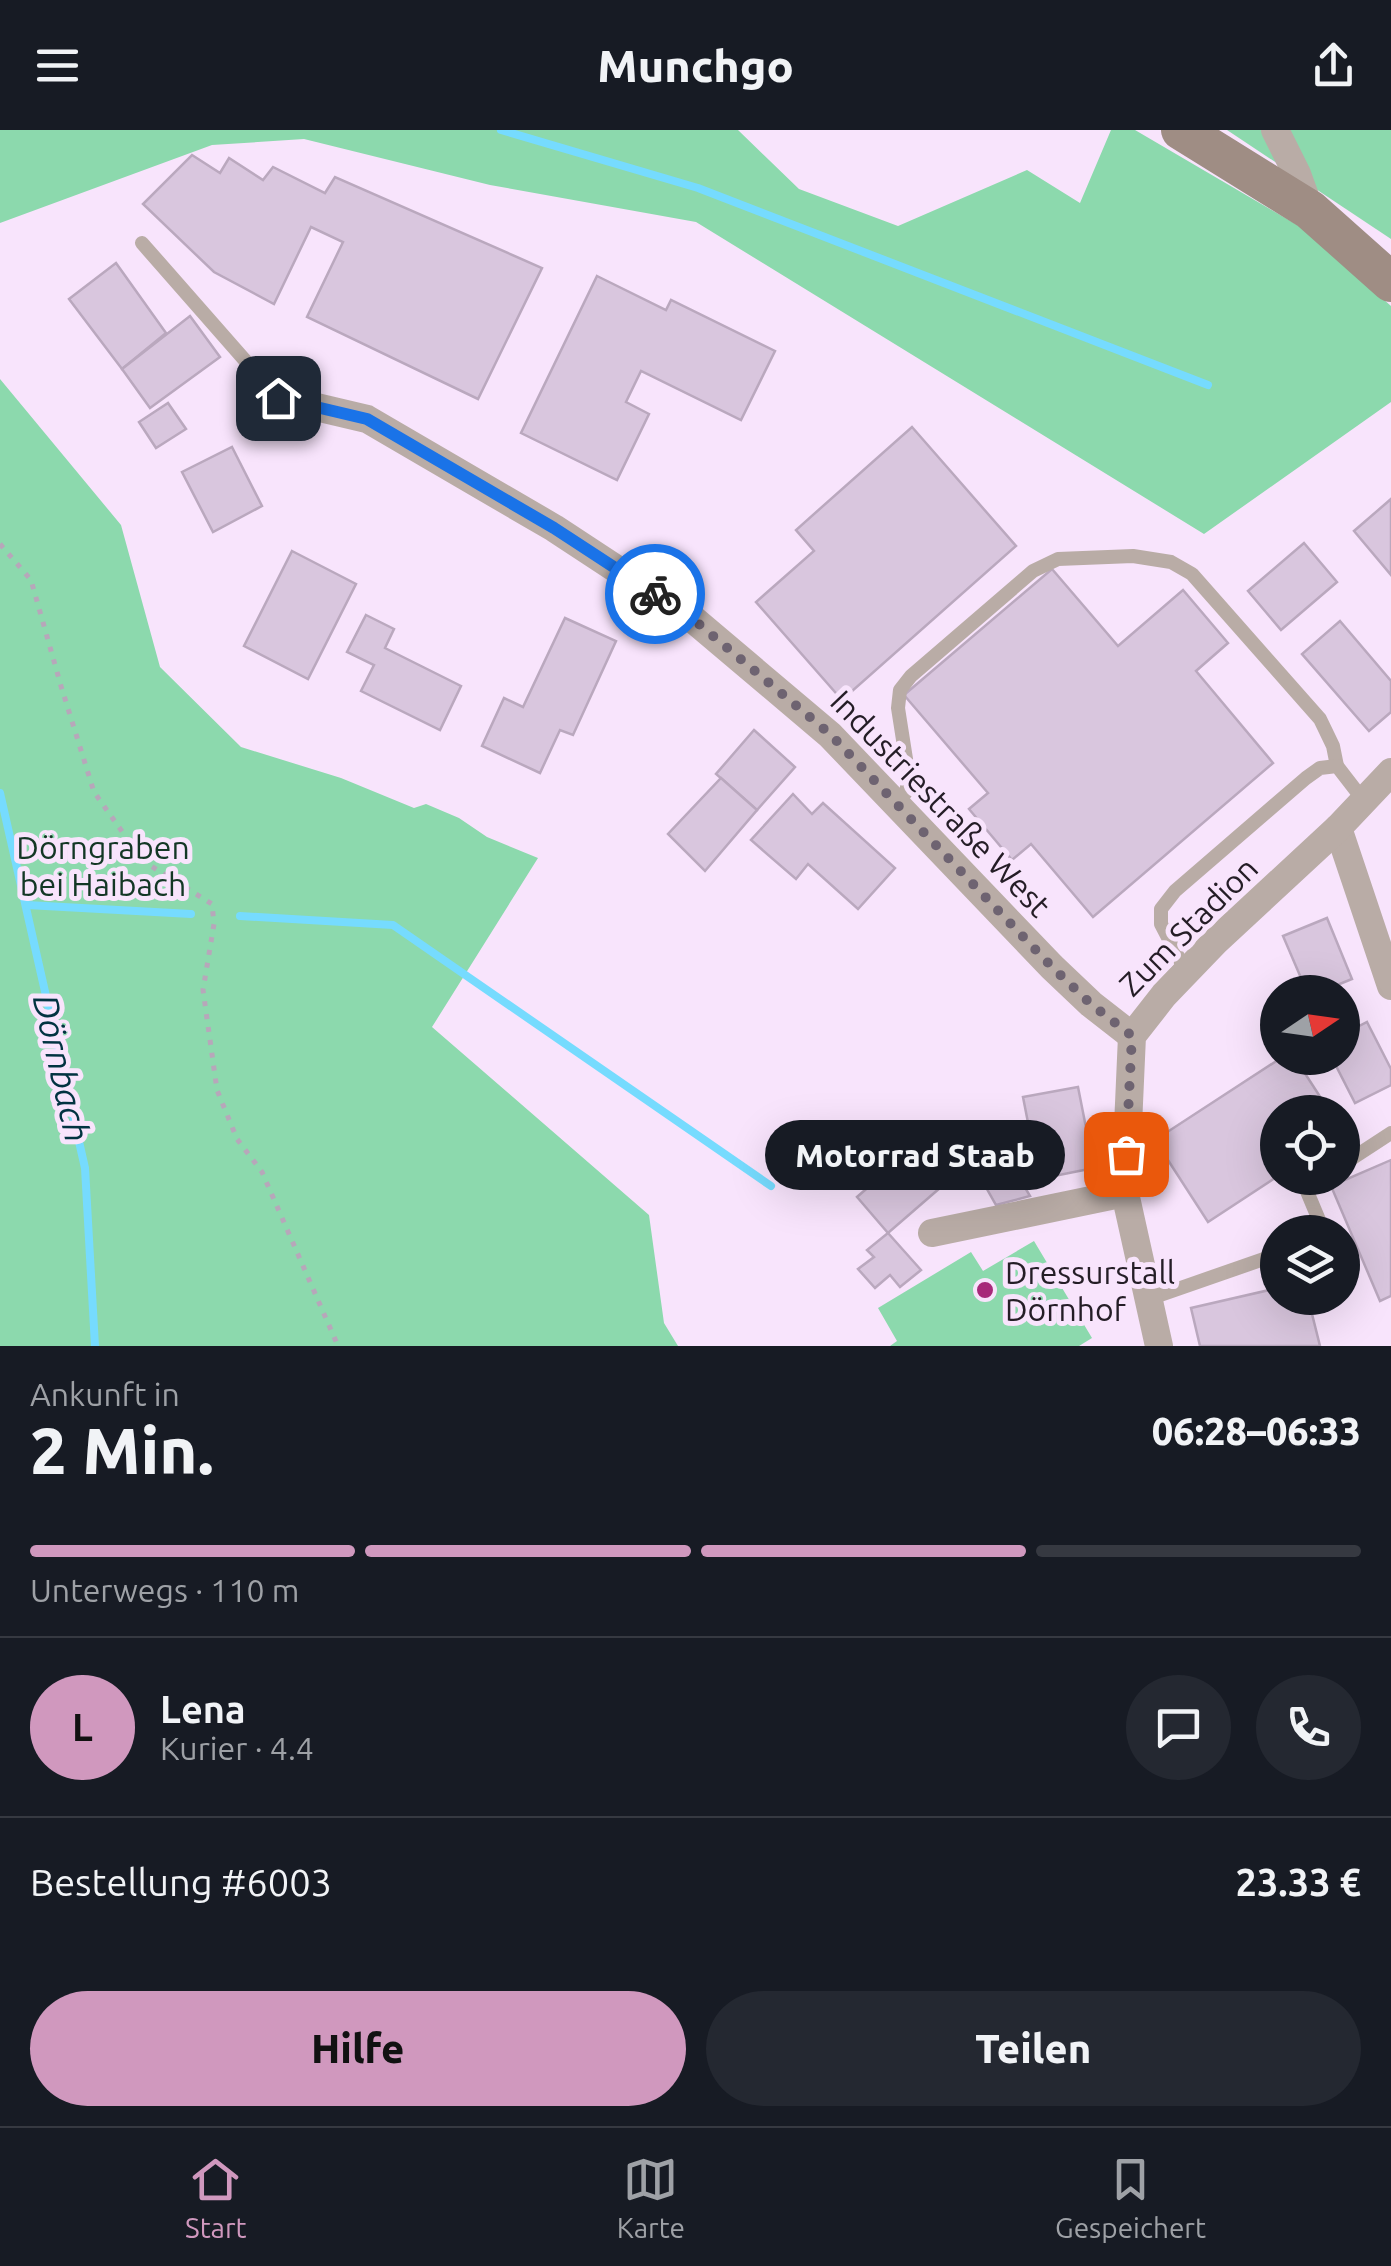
<!DOCTYPE html>
<html lang="de">
<head>
<meta charset="utf-8">
<style>
  :root { --surface:#171b24; --page:#242831; --text:#f1f3f6; --muted:#9ea1a6; --line:#363941; --accent:#d098be }
  body { margin:0; font-family:Ubuntu,sans-serif; background:var(--page); color:var(--text); height:100vh; display:flex; flex-direction:column; font-size:38px; white-space:nowrap }
  * { box-sizing:border-box; margin:0 }
  p { font-size:32px; color:var(--muted) }
  .icon { flex:none; width:55px; height:55px; fill:none; stroke:currentColor; stroke-width:2; stroke-linecap:round; stroke-linejoin:round }
  .map { position:relative; height:1216px; overflow:hidden }
  .side { display:flex; flex-direction:column; background:var(--surface); flex:1 }
  .side>* { flex:none }
  .needle { width:65px; rotate:77deg }
  .buttons { position:absolute; left:1260px; top:845px; display:grid; gap:20px }
  .buttons a { display:grid; place-items:center; width:100px; height:100px; border-radius:50%; background:var(--surface); box-shadow:0 10px 40px #0002; font-size:50px }
  .pin { position:absolute; display:grid; place-items:center; width:85px; height:85px; color:#fff; margin:-42px; border-radius:20px; box-shadow:0 5px 15px #0006 }
  .courier { position:absolute; display:grid; place-items:center; width:100px; height:100px; margin:-50px; border:8px solid #1a73e8; border-radius:50%; background:#fff; color:#222; box-shadow:0 2px 12px #0007 }
  .bubble { position:absolute; height:70px; border-radius:35px; background:var(--surface); box-shadow:0 10px 40px #0002; font-size:32px; font-weight:800; line-height:70px; text-align:center }
  .summary em { font-style:normal; font-weight:800 }
  .summary div { display:flex; flex-direction:column-reverse }
  .summary { display:flex; align-items:center; justify-content:space-between; height:170px; padding:0 30px }
  h1 { font-size:65px; font-weight:800; line-height:75px }
  .bar { display:grid; grid-template-columns:repeat(4,1fr); gap:15px 10px; align-content:center; height:120px; padding:0 30px }
  .bar i { height:12px; border-radius:8px; background:var(--line) }
  .bar .active { background:var(--accent) }
  .bar p { grid-column:span 4 }
  .line { display:flex; align-items:center; gap:25px; padding:0 30px; border-top:2px solid var(--line) }
  .line div { flex:1 }
  .round { display:grid; place-items:center; flex:none; width:105px; height:105px; border-radius:52px; background:var(--page) }
  .action { display:flex; gap:20px; margin-top:auto; padding:20px 30px }
  .action a { flex:1; height:115px; border-radius:60px; background:var(--accent); color:#111; font-size:40px; font-weight:800; line-height:115px; text-align:center }
  .action a+a { background:var(--page); color:var(--text) }
  header { display:flex; justify-content:space-between; align-items:center; height:130px; padding:0 30px; background:var(--surface); font-size:45px; font-weight:800 }
  .tabs { display:flex; justify-content:space-around; align-items:center; height:140px; border-top:2px solid var(--line); background:var(--surface); font-size:28px; color:var(--muted) }
  .tabs a { display:grid; justify-items:center; gap:5px }
  .tabs .active { color:var(--accent) }
  .map>svg:first-child { display:block }
  .green { fill:#8cd9ad }
  .lines { fill:none; stroke-linecap:round; stroke-linejoin:round }
  .stream { stroke:#76dbfe; stroke-width:8 }
  .building { fill:#d9c6de; stroke:#baa8be; stroke-width:2.5 }
  .path { stroke:#b7a7ba; stroke-width:5; stroke-dasharray:5 8; stroke-linecap:butt }
  .service { stroke:#b9aca6; stroke-width:14 }
  .minor { stroke:#b9aca6; stroke-width:28 }
  .secondary { stroke:#9f8d84; stroke-width:40 }
  .done { stroke:#6e6371; stroke-width:10; stroke-dasharray:0 18 }
  .route { stroke:#1a73e8; stroke-width:12 }
  .poi-dot { fill:#a7297a; stroke:#f8e4fc; stroke-width:4 }
  .labels { text-anchor:middle; dominant-baseline:central; stroke-width:10; stroke-linejoin:round; paint-order:stroke }
  .street-label { font-size:32px; fill:#241d26; stroke:#f8e4fc }
  .park-label { font-size:32px; fill:#133725; stroke:#f8e4fc }
  .poi-label { font-size:32px; fill:#241d26; stroke:#f8e4fc; text-anchor:start }
  .water-label { font-size:35px; font-style:italic; fill:#013341; stroke:#f8e4fc }
</style>
</head>
<body>
<header><svg class="icon" aria-label="menu" viewBox="0 0 24 24"><path d="M4 6h16M4 12h16M4 18h16"/></svg>Munchgo<svg class="icon" aria-label="share" viewBox="0 0 24 24"><path d="M12 15V3M7 8l5-5 5 5M5 13v7h14v-7"/></svg></header>
<div class="map">
<svg width="1391" height="1216" viewBox="0 0 1391 1216">
  <rect width="100%" height="100%" fill="#f8e4fc"/>
  <g class="green">
    <path d="M0,0h738l61,59 99,37 129,-56 53,33 31,-73h24l169,99 87,77v96l-187,132 -508,-312 -206,-37 -186,-46 -92,6 -212,78z"/>
    <path d="M1227,0h164v109z"/>
    <path d="M0,249l121,146 39,142 81,80 100,31 73,30 12,-4 33,14 28,19 51,21 -106,169 217,188 15,108 14,23h-678z"/>
    <path d="M1034,1111l58,97 -13,8h-189l7,-5 -19,-33 93,-56 12,19z"/>
  </g>
  <g class="lines">
    <g class="stream">
      <path d="M501,0l197,58 510,197"/>
      <path d="M0,663l85,375 10,178"/>
      <path d="M27,775l164,9"/>
      <path d="M240,786l153,9 378,261"/>
    </g>
  </g>
  <g class="building">
    <path d="M192,25l28,18 9,-15 34,22 10,-13 52,26 10,-16 207,91 -64,131 -171,-82 36,-75 -32,-15 -37,77 -60,-32 -71,-68z"/>
    <path d="M116,133l50,70 -44,36 -53,-70z"/>
    <path d="M597,146l69,34 5,-10 104,51 -34,69 -100,-49 -15,31 23,12 -32,66 -96,-47z"/>
    <path d="M190,186l30,41 -70,51 -28,-39z"/>
    <path d="M168,273l18,26 -30,19 -17,-26z"/>
    <path d="M912,297l104,119 -174,154 -86,-98 58,-51 -18,-21z"/>
    <path d="M232,317l30,59 -49,26 -31,-60z"/>
    <path d="M1391,369v76l-37,-44z"/>
    <path d="M1304,413l33,39 -56,48 -33,-39z"/>
    <path d="M292,421l64,33 -48,95 -64,-33z"/>
    <path d="M1052,439l66,77 65,-56 45,53 -32,28 77,92 -180,154 -62,-73 -19,16 -43,-51 19,-16 -84,-98z"/>
    <path d="M366,485l28,14 -9,19 76,38 -21,44 -79,-39 13,-26 -27,-13z"/>
    <path d="M565,488l51,23 -43,94 -13,-5 -20,43 -58,-27 22,-48 19,9z"/>
    <path d="M1340,491l51,60v31l-22,19 -67,-77z"/>
    <path d="M754,600l41,37 -38,43 -41,-36z"/>
    <path d="M721,648l36,32 -52,61 -37,-37z"/>
    <path d="M793,664l19,20 11,-11 72,65 -37,41 -50,-45 -12,15 -45,-39z"/>
    <path d="M1327,788l25,61 -32,13h-13l-24,-56z"/>
    <path d="M1367,892l24,47v16l-36,18 -23,-45h10v-23z"/>
    <path d="M1281,928h14l35,54h-52v64l-70,46 -53,-82z"/>
    <path d="M1078,957l16,81 -55,11 -16,-82z"/>
    <path d="M995,999l25,42 -3,3 13,22 -34,9 -21,-37 -8,4 -12,-21z"/>
    <path d="M910,1021l31,36 -53,46 -31,-36z"/>
    <path d="M1391,1030v136l-11,5 -49,-115z"/>
    <path d="M888,1103l33,37 -21,17 -10,-12 -15,13 -17,-19 16,-12 -7,-7z"/>
    <path d="M1278,1158v10h30l12,48h-120l-9,-38z"/>
  </g>
  <g class="lines">
    <path class="path" d="M0,414l31,36 30,106 33,106 49,69 69,43 2,20 -11,66 14,100 20,49 25,33 76,174"/>
    <g class="service">
      <path d="M142,113l136,155"/>
      <path d="M897,675l9,-13 3,-14 -11,-70 2,-18 11,-14 122,-105 25,-12 75,-3 38,6 21,12 128,145 13,27 4,20"/>
      <path d="M1186,842l-25,-48v-15l14,-18 131,-113 14,-10 17,-2 27,35"/>
      <path d="M1342,1035l49,-32"/>
      <path d="M1323,1048l-17,11 18,43"/>
      <path d="M1149,1169l129,-45"/>
    </g>
    <g class="minor">
      <path d="M1275,0l22,44 13,36"/>
      <path d="M278,268l89,21 187,109 140,92 136,115 222,232 39,37 41,32"/>
      <path d="M1338,698l53,158"/>
      <path d="M932,1103l193,-40"/>
      <path d="M1159,1216l-34,-153 7,-157 32,-41 51,-53 123,-114 53,-56"/>
    </g>
    <path class="secondary" d="M1181,0l129,80 81,72"/>
  </g>
  <g class="lines">
    <path class="done" d="M655,464l39,26 136,114 222,233 39,37 41,32 -6,118"/>
    <path class="route" d="M278,268l89,21 187,109 101,66"/>
  </g>
  <circle class="poi-dot" cx="985" cy="1160" r="10"/>
  <g class="labels">
    <g class="street-label">
      <text transform="translate(941 673) rotate(46)">Industriestraße West</text>
      <text transform="translate(1188 796) rotate(-45)">Zum Stadion</text>
    </g>
    <g class="park-label">
      <text x="103" y="717">Dörngraben<tspan x="103" dy="37">bei Haibach</tspan></text>
    </g>
    <g class="poi-label">
      <text x="1005" y="1142">Dressurstall<tspan x="1005" dy="37">Dörnhof</tspan></text>
    </g>
    <g class="water-label">
      <text transform="translate(62 938) rotate(77)">Dörnbach</text>
    </g>
  </g>
</svg>
<div class="buttons">
<a><svg class="needle" viewBox="-14 -14 28 28"><path d="M0-13l5 13h-10z" fill="#e53935"/><path d="M0 13l5-13h-10z" fill="#9ea1a6"/></svg></a>
<a><svg class="icon" aria-label="locate" viewBox="0 0 24 24"><circle cx="12" cy="12" r="6"/><path d="M12 2v4M12 18v4M2 12h4M18 12h4"/></svg></a>
<a><svg class="icon" aria-label="layers" viewBox="0 0 24 24"><path d="M12 4l9 5-9 5-9-5zM3 14l9 5 9-5"/></svg></a>
</div>
<div class="pin" style="left:1126px;top:1024px;background:#ea580c"><svg class="icon" aria-label="bag" viewBox="0 0 24 24"><path d="M5 8h14l-1 12H6zM9 8a3 3 0 0 1 6 0"/></svg></div>
<div class="pin" style="left:278px;top:268px;background:#1f2937"><svg class="icon" aria-label="home" viewBox="0 0 24 24"><path d="M3 11l9-7 9 7M6 9v11h12V9"/></svg></div>
<div class="courier" style="left:655px;top:464px"><svg class="icon" aria-label="bike" viewBox="0 0 24 24"><circle cx="6" cy="16" r="4"/><circle cx="18" cy="16" r="4"/><path d="M6 16l4-8h5l3 8M10 8l3 8H6M13 5h3"/></svg></div>
<div class="bubble" style="left:765px;top:990px;width:300px">Motorrad Staab</div>
</div>
<section class="side">
<div class="summary"><div><h1>2 Min.</h1><p>Ankunft in</p></div><em>06:28–06:33</em></div>
<div class="bar"><i class="active"></i><i class="active"></i><i class="active"></i><i></i><p>Unterwegs · 110 m</p></div>
<div class="line" style="height:180px"><b class="round" style="background:var(--accent);color:#111">L</b><div><b>Lena</b><p>Kurier · 4.4</p></div><a class="round"><svg class="icon" aria-label="chat" viewBox="0 0 24 24"><path d="M4 5h16v11H9l-5 4z"/></svg></a><a class="round"><svg class="icon" aria-label="phone" viewBox="0 0 24 24"><path d="M5 4h4l2 5-3 2q2 4 5 5l2-3 5 2v4C11 20 4 13 5 4z"/></svg></a></div>
<div class="line" style="height:130px"><div>Bestellung #6003</div><b>23.33 €</b></div>
<div class="action"><a>Hilfe</a><a>Teilen</a></div>
</section>
<nav class="tabs">
<a class="active"><svg class="icon" aria-label="home" viewBox="0 0 24 24"><path d="M3 11l9-7 9 7M6 9v11h12V9"/></svg>Start</a>
<a><svg class="icon" aria-label="map" viewBox="0 0 24 24"><path d="M3 6l6-2 6 2 6-2v14l-6 2-6-2-6 2zM9 4v14M15 6v14"/></svg>Karte</a>
<a><svg class="icon" aria-label="saved" viewBox="0 0 24 24"><path d="M7 4h10v16l-5-4-5 4z"/></svg>Gespeichert</a>
</nav>
</body>
</html>
